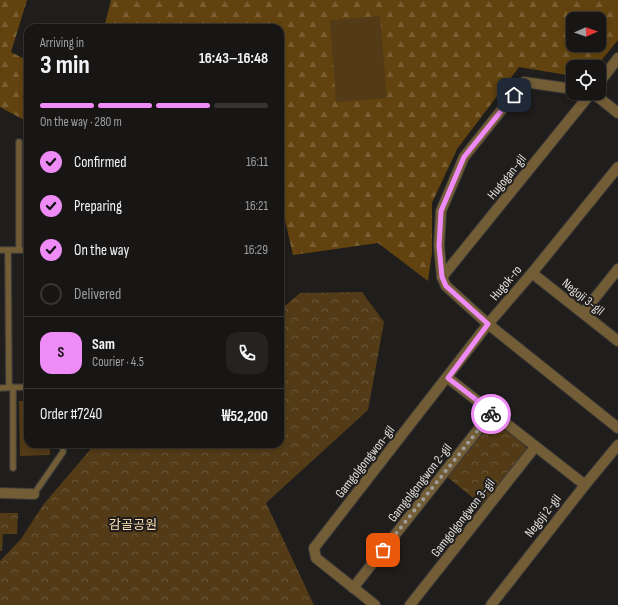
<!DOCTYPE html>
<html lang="en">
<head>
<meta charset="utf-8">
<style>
  :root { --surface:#181615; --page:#252322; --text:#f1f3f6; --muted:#9f9fa0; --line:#363534; --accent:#ef8bf6 }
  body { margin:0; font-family:"Sofia Sans Condensed","Noto Sans KR",sans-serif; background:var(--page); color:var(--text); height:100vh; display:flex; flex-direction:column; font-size:15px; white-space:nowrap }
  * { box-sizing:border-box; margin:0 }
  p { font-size:13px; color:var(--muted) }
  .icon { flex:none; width:22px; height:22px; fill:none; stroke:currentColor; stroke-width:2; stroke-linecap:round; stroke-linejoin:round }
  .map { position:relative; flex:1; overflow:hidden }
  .sheet { position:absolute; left:24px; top:24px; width:260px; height:424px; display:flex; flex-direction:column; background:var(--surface); border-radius:12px; box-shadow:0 2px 6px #0003,0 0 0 1px var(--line) }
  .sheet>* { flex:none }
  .needle { width:26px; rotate:88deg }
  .fabs { position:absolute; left:566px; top:12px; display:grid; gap:8px }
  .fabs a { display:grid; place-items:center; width:40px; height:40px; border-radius:8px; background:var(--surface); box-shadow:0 2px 6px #0003,0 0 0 1px var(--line); font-size:20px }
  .pin { position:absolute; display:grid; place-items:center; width:34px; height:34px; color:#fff; margin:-17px; border-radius:8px; box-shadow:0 2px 6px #0006 }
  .courier { position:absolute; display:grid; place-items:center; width:40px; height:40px; margin:-20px; border:3px solid #ef8bf6; border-radius:50%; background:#fff; color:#222; box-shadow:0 1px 5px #0007 }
  .overview em { font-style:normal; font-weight:700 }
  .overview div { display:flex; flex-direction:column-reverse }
  .overview { display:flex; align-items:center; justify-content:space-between; height:68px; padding:0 16px }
  h1 { font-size:26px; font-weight:700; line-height:30px }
  .bar { display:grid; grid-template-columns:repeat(4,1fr); gap:6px 4px; align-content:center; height:48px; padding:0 16px }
  .bar i { height:5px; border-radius:3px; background:var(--line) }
  .bar .selected { background:var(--accent) }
  .bar p { grid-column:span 4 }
  .line { display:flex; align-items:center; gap:10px; padding:0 16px; border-top:1px solid var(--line) }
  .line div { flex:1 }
  .round { display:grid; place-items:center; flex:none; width:42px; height:42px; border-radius:12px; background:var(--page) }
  ol { padding:0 16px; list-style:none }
  li { display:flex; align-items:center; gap:12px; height:44px }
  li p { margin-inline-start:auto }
  li .icon { padding:4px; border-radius:50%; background:var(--accent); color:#111; stroke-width:4 }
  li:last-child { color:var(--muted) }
  li i { width:22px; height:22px; border:2px solid var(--line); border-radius:50% }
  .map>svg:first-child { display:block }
  .forest { fill:url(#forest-firs); fill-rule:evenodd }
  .park { fill:url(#park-crowns) }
  .pitch { fill:#533b17 }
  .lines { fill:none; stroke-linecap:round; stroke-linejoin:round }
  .service-casing { stroke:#3b3937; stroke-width:8 }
  .minor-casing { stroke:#3b3937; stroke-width:12 }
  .tertiary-casing { stroke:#3b3937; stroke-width:12 }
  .service { stroke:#735d36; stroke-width:5.5 }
  .minor { stroke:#735d36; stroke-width:10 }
  .tertiary { stroke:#735d36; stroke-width:10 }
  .done { stroke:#9e9d9b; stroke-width:4; stroke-dasharray:0 7.2 }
  .route { stroke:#ef8bf6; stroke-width:5 }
  .labels { text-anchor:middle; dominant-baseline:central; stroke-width:4; stroke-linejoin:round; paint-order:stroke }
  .street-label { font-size:13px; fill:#e2e1e0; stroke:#201e1c }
  .park-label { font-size:13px; fill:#fddeb4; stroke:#201e1c }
</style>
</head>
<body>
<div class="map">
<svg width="618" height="605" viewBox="0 0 618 605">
  <defs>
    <pattern id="forest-firs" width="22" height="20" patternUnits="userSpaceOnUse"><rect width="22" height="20" fill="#62430f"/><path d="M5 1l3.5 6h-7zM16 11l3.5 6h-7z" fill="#785e32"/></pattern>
    <pattern id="park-crowns" width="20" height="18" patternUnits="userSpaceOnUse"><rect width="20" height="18" fill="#533b17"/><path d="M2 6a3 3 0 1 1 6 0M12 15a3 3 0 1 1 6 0" fill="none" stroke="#6b5738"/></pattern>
  </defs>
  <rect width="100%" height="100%" fill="#201e1c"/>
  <g class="forest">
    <path d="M0,0h27l-16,52 17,9v61l-28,-15z"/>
    <path d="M111,0h507v40l-22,27h-23v9l-54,-9 -62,82 -25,54v49l-4,29 -50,-38 -85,12 -8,-35 -5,-1v-191h-176zM573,19h26v26h-26z"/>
  </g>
  <g class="park">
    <path d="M362,292l22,30 -16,88 -102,93 48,102h-314v-44l21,-22 22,-34 52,-61h185v-134l20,-17z"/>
    <path d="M494,420l32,25v5l-43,56 -37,-30 43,-55z"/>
    <path d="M0,513h18l-1,21h-14l-1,17h-2z"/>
  </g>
  <g class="pitch">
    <path d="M380,16l7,82 -51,4 -6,-82z"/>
    <path d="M19,401h9v43h22v11l-30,1z"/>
  </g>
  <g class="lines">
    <defs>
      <g id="service">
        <path d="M19,142v108"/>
        <path d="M0,250h28"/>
        <path d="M8,250l1,137"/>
        <path d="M0,388l28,-1"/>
        <path d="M13,468v-81"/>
        <path d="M34,494l29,-42v-8"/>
      </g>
      <g id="minor">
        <path d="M599,83l19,-25"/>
        <path d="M593,93l25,20"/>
        <path d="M532,273l86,68"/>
        <path d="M442,277l149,-184"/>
        <path d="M583,313l35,-44"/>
        <path d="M448,378l137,107"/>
        <path d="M353,588l139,-176"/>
        <path d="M375,605l-59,-47 -2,-10 174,-224 -42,-38 -4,-9 -3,-31 2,-35 23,-54 60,-75 49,7"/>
        <path d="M410,605l125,-158"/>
        <path d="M491,605l94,-120 33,-40"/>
      </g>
      <g id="tertiary">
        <path d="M618,167l-86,106 -44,51 130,104"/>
        <path d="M0,493l34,1"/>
      </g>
    </defs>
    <use href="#service" class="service-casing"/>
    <use href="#minor" class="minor-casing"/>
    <use href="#tertiary" class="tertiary-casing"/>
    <use href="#service" class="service"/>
    <use href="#minor" class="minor"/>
    <use href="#tertiary" class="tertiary"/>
  </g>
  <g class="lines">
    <path class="done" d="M383,550l108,-136"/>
    <path class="route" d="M491,414l1,-2 -44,-34 40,-54 -42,-38 -4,-9 -3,-31 2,-35 23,-54 50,-62"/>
  </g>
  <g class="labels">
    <g class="street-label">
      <text transform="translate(507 177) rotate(-51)">Hugogan-gil</text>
      <text transform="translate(506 283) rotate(-50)">Hugok-ro</text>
      <text transform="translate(583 297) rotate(39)">Negoji 3-gil</text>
      <text transform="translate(365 462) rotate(-52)">Gamgolgongwon-gil</text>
      <text transform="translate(420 483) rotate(-52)">Gamgolgongwon 2-gil</text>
      <text transform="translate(543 516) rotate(-52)">Negoji 2-gil</text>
      <text transform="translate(463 518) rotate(-52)">Gamgolgongwon 3-gil</text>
    </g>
    <g class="park-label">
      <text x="133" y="525">감골공원</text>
    </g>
  </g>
</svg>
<div class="fabs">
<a><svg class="needle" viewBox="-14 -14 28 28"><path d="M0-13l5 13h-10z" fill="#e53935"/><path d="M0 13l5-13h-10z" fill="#9f9fa0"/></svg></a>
<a><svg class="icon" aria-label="locate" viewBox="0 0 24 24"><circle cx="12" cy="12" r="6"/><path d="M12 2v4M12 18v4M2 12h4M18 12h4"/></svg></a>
</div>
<div class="pin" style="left:383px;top:550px;background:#ea580c"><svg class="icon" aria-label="bag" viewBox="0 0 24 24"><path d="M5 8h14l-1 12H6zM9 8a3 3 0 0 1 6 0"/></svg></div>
<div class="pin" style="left:514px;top:95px;background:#1f2937"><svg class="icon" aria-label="home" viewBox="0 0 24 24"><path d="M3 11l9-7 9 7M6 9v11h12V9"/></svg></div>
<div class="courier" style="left:491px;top:414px"><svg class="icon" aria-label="bike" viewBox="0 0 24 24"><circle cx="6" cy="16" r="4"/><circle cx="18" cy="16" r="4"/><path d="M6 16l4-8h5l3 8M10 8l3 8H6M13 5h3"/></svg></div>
<section class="sheet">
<div class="overview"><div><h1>3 min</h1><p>Arriving in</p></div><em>16:43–16:48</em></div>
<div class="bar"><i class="selected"></i><i class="selected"></i><i class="selected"></i><i></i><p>On the way · 280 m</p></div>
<ol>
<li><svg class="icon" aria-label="check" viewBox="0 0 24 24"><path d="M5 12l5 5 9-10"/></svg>Confirmed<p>16:11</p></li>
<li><svg class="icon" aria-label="check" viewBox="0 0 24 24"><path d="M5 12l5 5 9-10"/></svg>Preparing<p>16:21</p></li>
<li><svg class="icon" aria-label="check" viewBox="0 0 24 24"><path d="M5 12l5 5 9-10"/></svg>On the way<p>16:29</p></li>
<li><i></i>Delivered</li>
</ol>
<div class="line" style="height:72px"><b class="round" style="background:var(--accent);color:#111">S</b><div><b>Sam</b><p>Courier · 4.5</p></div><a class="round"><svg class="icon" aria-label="phone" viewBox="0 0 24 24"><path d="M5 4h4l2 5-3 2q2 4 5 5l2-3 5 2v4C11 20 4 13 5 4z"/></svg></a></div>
<div class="line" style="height:52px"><div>Order #7240</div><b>₩52,200</b></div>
</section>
</div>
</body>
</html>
